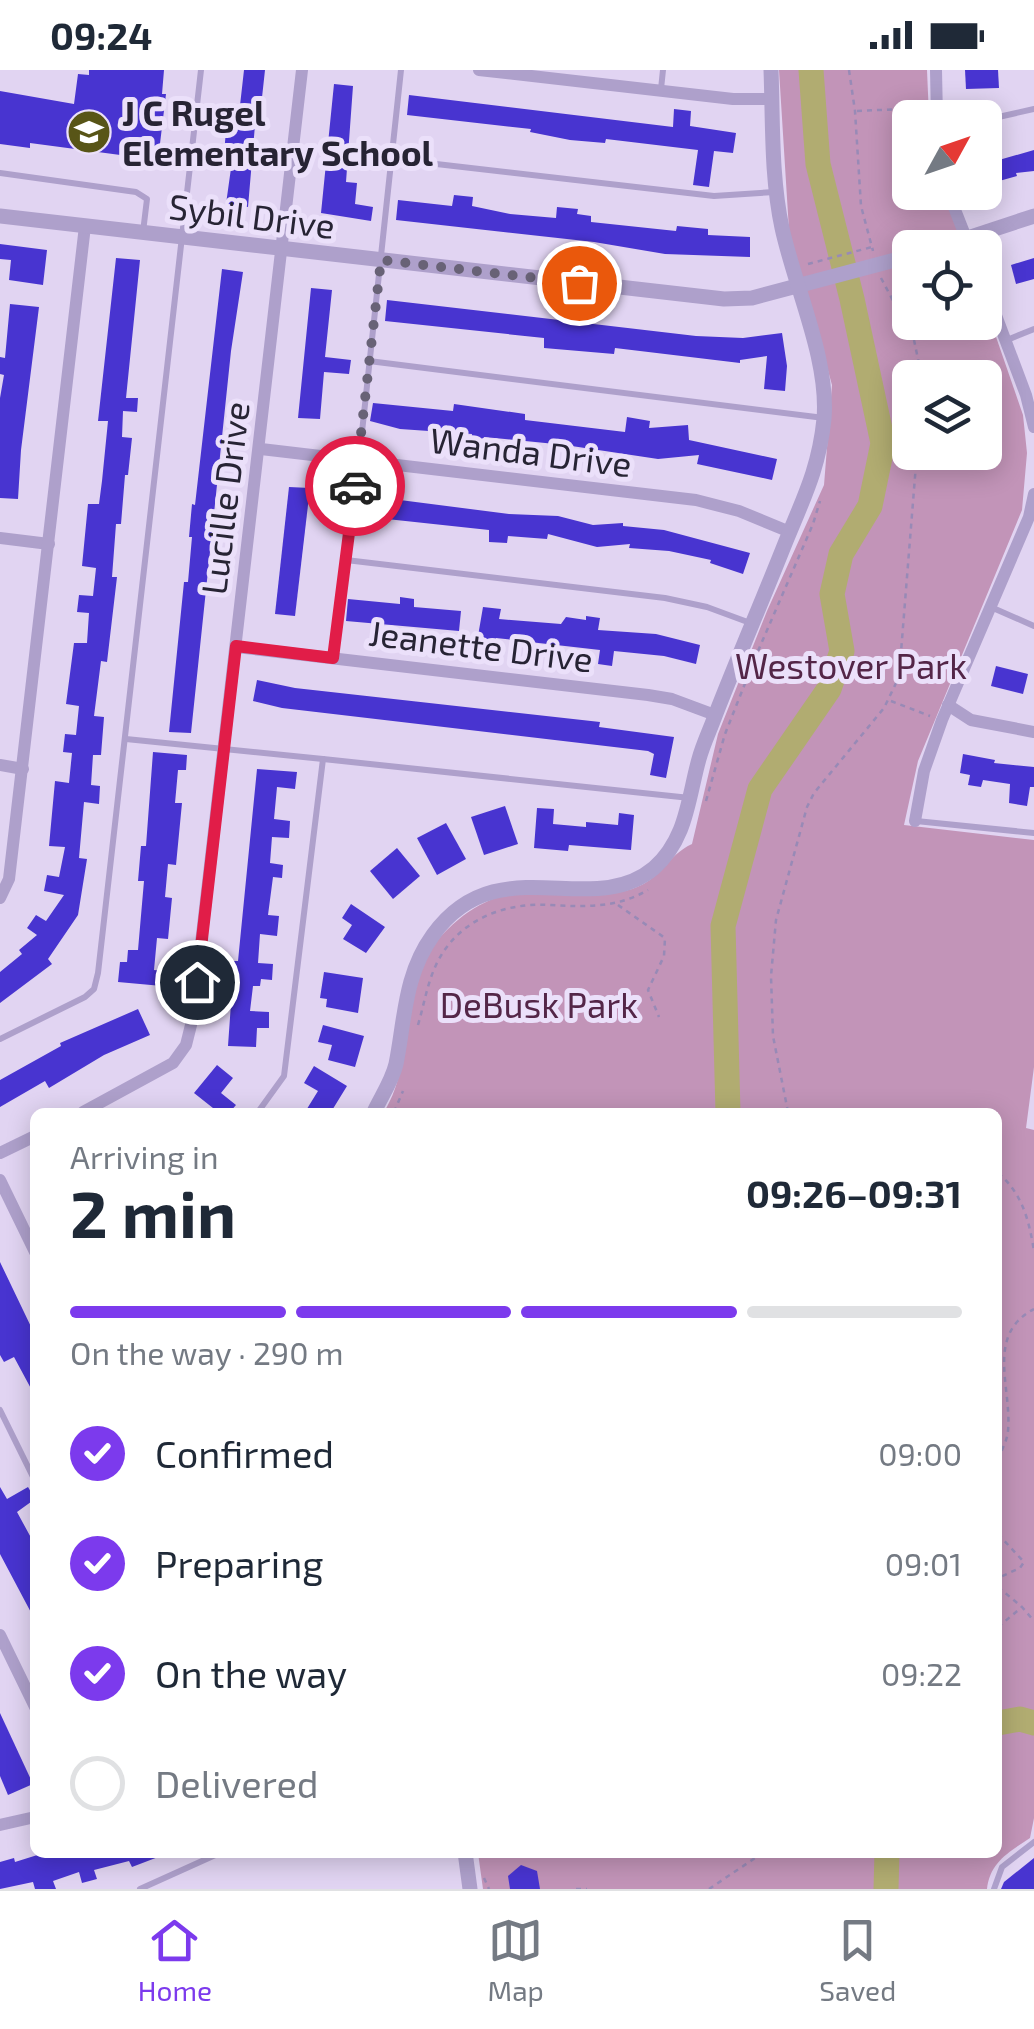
<!DOCTYPE html>
<html lang="en">
<head>
<meta charset="utf-8">
<style>
  :root { --surface:#fff; --page:#f2f2f3; --text:#1f2937; --muted:#747a83; --line:#e0e1e3; --accent:#7c3aed }
  body { margin:0; font-family:"Exo 2",sans-serif; background:var(--page); color:var(--text); height:100vh; display:flex; flex-direction:column; font-size:38px; white-space:nowrap }
  * { box-sizing:border-box; margin:0 }
  p { font-size:32px; color:var(--muted) }
  .icon { flex:none; width:55px; height:55px; fill:none; stroke:currentColor; stroke-width:2; stroke-linecap:round; stroke-linejoin:round }
  .map { position:relative; flex:1; overflow:hidden }
  .side { position:absolute; left:30px; top:1038px; width:972px; height:750px; display:flex; flex-direction:column; background:var(--surface); border-radius:15px; box-shadow:0 5px 25px #0003 }
  .side>* { flex:none }
  .needle { width:65px; rotate:50deg }
  .fabs { position:absolute; left:892px; top:30px; display:grid; gap:20px }
  .fabs a { display:grid; place-items:center; width:110px; height:110px; border-radius:15px; background:var(--surface); box-shadow:0 5px 25px #0003; font-size:50px }
  .pin { position:absolute; display:grid; place-items:center; width:85px; height:85px; color:#fff; margin:-42px; border:5px solid #fff; border-radius:50%; box-shadow:0 2px 10px #0007 }
  .courier { position:absolute; display:grid; place-items:center; width:100px; height:100px; margin:-50px; border:8px solid #e11d48; border-radius:50%; background:#fff; color:#222; box-shadow:0 2px 12px #0007 }
  .head em { font-style:normal; font-weight:700 }
  .head div { display:flex; flex-direction:column-reverse }
  .head { display:flex; align-items:center; justify-content:space-between; height:170px; padding:0 40px }
  h1 { font-size:65px; font-weight:700; line-height:75px }
  .bar { display:grid; grid-template-columns:repeat(4,1fr); gap:15px 10px; align-content:center; height:120px; padding:0 40px }
  .bar i { height:12px; border-radius:8px; background:var(--line) }
  .bar .current { background:var(--accent) }
  .bar p { grid-column:span 4 }
  ol { padding:0 40px; list-style:none }
  li { display:flex; align-items:center; gap:30px; height:110px }
  li p { margin-inline-start:auto }
  li .icon { padding:10px; border-radius:50%; background:var(--accent); color:#fff; stroke-width:4 }
  li:last-child { color:var(--muted) }
  li i { width:55px; height:55px; border:5px solid var(--line); border-radius:50% }
  .status { display:flex; justify-content:space-between; align-items:center; height:70px; padding:0 50px; background:var(--surface); direction:ltr }
  .status svg { height:28px; fill:currentColor }
  .menu { display:flex; justify-content:space-around; align-items:center; height:140px; border-top:2px solid var(--line); background:var(--surface); font-size:28px; color:var(--muted) }
  .menu a { display:grid; justify-items:center; gap:5px }
  .menu .current { color:var(--accent) }
  .map>svg:first-child { display:block }
  .green { fill:#c294b8; fill-rule:evenodd }
  .lines { fill:none; stroke-linecap:round; stroke-linejoin:round }
  .river { stroke:#b1ac71; stroke-width:25 }
  .building { fill:#4834d0 }
  .path { stroke:#988ab6; stroke-width:2.5; stroke-dasharray:5 5; stroke-linecap:butt }
  .service { stroke:#aea0cb; stroke-width:6 }
  .minor { stroke:#aea0cb; stroke-width:12 }
  .tertiary { stroke:#aea0cb; stroke-width:15 }
  .done { stroke:#686276; stroke-width:10; stroke-dasharray:0 18 }
  .route { stroke:#e11d48; stroke-width:12 }
  .labels { text-anchor:middle; dominant-baseline:central; stroke-width:10; stroke-linejoin:round; paint-order:stroke }
  .poi-label { font-size:35px; font-weight:bold; fill:#272434; stroke:#ebe0fa; text-anchor:start }
  .street-label { font-size:35px; fill:#272434; stroke:#ebe0fa }
  .park-label { font-size:35px; fill:#542648; stroke:#ebe0fa }
</style>
</head>
<body>
<div class="status"><b>09:24</b><svg viewBox="0 0 49 12"><path d="M0 12V9h3v3zM5 12V6h3v6zM10 12V3h3v9zM15 12V0h3v12zM26 1h20v11H26zM47 4h2v5h-2z"/></svg></div>
<div class="map">
<svg width="1034" height="1819" viewBox="0 0 1034 1819">
  <rect width="100%" height="100%" fill="#e1d4f2"/>
  <path class="green" d="M779,0h148l2,47 -19,1v74l36,1 19,54 -55,1v74h75v-17l38,110 4,38 -5,57 -104,251 -14,64 130,15v227l-8,61 8,2v688l-4,20c-21,14 -40,24 -43,51h-504l-5,-36 520,-1v-740h-614c29,-47 17,-107 42,-154 14,-27 46,-54 76,-62 9,-3 21,-1 30,-1 34,-1 67,4 100,-6 32,-11 34,-33 60,-45l26,-110 49,-123 57,-126 8,-100 -43,-155zM910,308h75v74h-75z"/>
  <g class="lines">
    <g class="river">
      <path d="M728,1042l-5,-186 37,-137 69,-100 13,-38 -10,-57 9,-40 29,-48 13,-63 -31,-144 -34,-135 -7,-94"/>
      <path d="M998,1653l22,-4 14,4"/>
      <path d="M886,1819l1,-37"/>
    </g>
  </g>
  <g class="building">
    <path d="M89,0h75l-2,24h4l-8,66 -128,-17v5l-30,-4v-53l74,13 4,-30 11,1z"/>
    <path d="M244,0h21l-6,55h-4l-7,82 -22,-3 7,-50 -9,-1 2,-22 11,1z"/>
    <path d="M965,0h33l1,18 -33,1z"/>
    <path d="M334,14l19,2 -7,96 11,1 -2,21 18,3 -2,14 -50,-8z"/>
    <path d="M409,25l264,32 1,-18 17,2 -1,15 46,7 -3,20 -19,-2 -5,36 -16,-2 5,-35 -92,-11 -1,4 -35,-3 -40,-8 1,-3 -124,-14z"/>
    <path d="M1034,80v21l-18,2 1,3 -32,9v-21z"/>
    <path d="M454,125l19,2 -1,9 38,8 46,4 1,-11 21,2 -1,5 14,2v6l85,9 1,-5 31,3v6l42,2v20l-85,-3 -71,-12 -198,-22 2,-20 54,6z"/>
    <path d="M0,174l47,6 -4,35 -34,-5 2,-20 -11,-1z"/>
    <path d="M116,188l24,2 -14,138h12l-1,14 -14,-1 -1,26 10,1 -4,37h-3l-4,49h-5l-4,53h5l-10,85 -6,-1 -7,55 10,1 -3,38h-8l-2,30 9,1 -1,18 -15,-2 -5,56 8,1 -9,56 -30,44 4,5 -52,39v-31l22,-18 -3,-4 18,-15 -10,-7 9,-13 10,6 18,-26 -20,-4 3,-16 12,2 6,-30 -16,-1 6,-65 14,2 3,-30 -9,-1 2,-18 11,1 3,-29 -13,-2 8,-61h13l2,-30 -12,-1 2,-17 14,1 3,-28 -14,-2 6,-62h11l3,-23 6,-60h-10z"/>
    <path d="M1034,188v21l-18,5 -5,-19z"/>
    <path d="M222,199l21,3 -12,79 -40,382 -22,-1 15,-150h4l4,-45h-3l3,-33 3,1z"/>
    <path d="M311,218l21,2 -7,67 26,3 -2,14 -25,-2 -4,47 -22,-1z"/>
    <path d="M387,230l309,36 47,2 39,-5 5,33 -2,25 -21,-2 3,-33 -27,4v3l-125,-15 -1,6 -70,-6v-10l-159,-17z"/>
    <path d="M10,234l29,3 -18,143 -3,49 -18,-1v-100l4,-23 -4,-1v-17l5,1z"/>
    <path d="M373,333l80,8 1,-7 71,10v6l100,12 2,-15 23,4 -1,7 39,-3 1,15 88,19 -5,21 -75,-16 2,-9 -41,4 -93,-14 -81,-8 -2,18 -12,-1 2,-20 -72,-5 -30,-8z"/>
    <path d="M289,417l21,1 -15,128 -20,-2z"/>
    <path d="M361,425l148,19 49,2 35,9 30,-2v3l41,4 86,23 -7,21 -33,-11 1,-3 -42,-9 -40,-3 1,-4 -33,3 -49,-13 -1,5 -39,-3 -1,7 -18,-1v-12l-130,-14z"/>
    <path d="M400,527l14,2v8l47,4 -2,20 -113,-10 2,-22 52,5z"/>
    <path d="M483,537l18,2 -2,10 62,5 5,-7 20,3v-4l14,2 -2,12 58,4 44,11 -4,19 -32,-8 -50,-5 -2,15 -14,-2 2,-14 -104,-12 -2,13 -11,-2 1,-12 -6,-1z"/>
    <path d="M996,596l32,8 -5,20 -32,-8z"/>
    <path d="M257,610l38,8 305,34 -1,5 75,10 -8,41 -16,-3 4,-21 -6,-3 -366,-43 -29,-7z"/>
    <path d="M153,682l34,3 -1,15h-8l-3,33h7l-6,62 -8,-1 -3,33 7,1 -4,41 -11,-1 -3,32 9,1 -1,15 -44,-4 2,-20h7l1,-12h10l6,-69h-6l3,-35h5z"/>
    <path d="M963,684l32,6 -1,3 40,4v20h-4l-3,19 -18,-3 1,-19 -27,-4 -2,7 -13,-2 2,-10 -10,-2z"/>
    <path d="M257,699l40,3 -2,17 -18,-2 -3,32 16,2 -1,17 -17,-1 -2,26 13,2 -1,13 -9,-1 -5,38 11,1 -2,20 -17,-2 -2,29 15,1 -1,16 -11,-1 -1,7h-7l-3,25 19,1v16h-12l-1,19 -28,-1 6,-85h4z"/>
    <path d="M505,736l13,38 -34,11 -13,-38z"/>
    <path d="M537,738l17,1 -1,15 33,3v-5l32,3 1,-12 15,2 -3,35 -62,-5 -1,6 -34,-3z"/>
    <path d="M446,753l20,36 -29,16 -20,-37z"/>
    <path d="M397,778l23,28 -27,23 -23,-28z"/>
    <path d="M351,834l34,23 -19,26 -23,-14 9,-14 -10,-7z"/>
    <path d="M324,902l39,6 -5,35 -32,-6 1,-8 -7,-1z"/>
    <path d="M138,939l12,26 -46,20 -55,33 -4,-7 -45,26v-27l61,-34 -1,-3z"/>
    <path d="M323,955l41,11 -9,31 -27,-7 4,-15 -14,-3z"/>
    <path d="M217,995l16,13 -12,15 15,12 -6,7h-12l-24,-19z"/>
    <path d="M314,996l33,20 -16,26h-26l13,-21 -14,-8z"/>
    <path d="M0,1192l35,73v61l-21,-39 -10,5 -4,-7z"/>
    <path d="M0,1417l7,12 21,-12 7,12 -18,13 18,33v75l-35,-66z"/>
    <path d="M0,1643l33,71 -25,11 -8,-19z"/>
    <path d="M47,1782h119v2l-34,13 -3,-6 -35,9 3,9 -15,4 -3,-11 -26,9 3,8h-21l-2,-7 -33,7v-27l14,-4 1,4z"/>
    <path d="M1034,1788v31h-33l3,-7z"/>
    <path d="M521,1795l16,6 3,18h-30l-2,-13z"/>
  </g>
  <g class="lines">
    <g class="path">
      <path d="M849,0l6,41 6,95 12,45"/>
      <path d="M857,41l67,-3"/>
      <path d="M808,194l64,-17"/>
      <path d="M881,208l33,62 8,38"/>
      <path d="M758,581l55,-127 7,-23"/>
      <path d="M891,631l39,15"/>
      <path d="M706,731l19,-67 21,-53"/>
      <path d="M618,835l47,33 -1,18 -16,34 11,27"/>
      <path d="M418,955c6,-20 9,-41 18,-60 21,-45 68,-63 115,-60 35,2 66,3 97,-15"/>
      <path d="M394,1042l9,-21"/>
      <path d="M788,1042l-15,-76 -2,-60 5,-56 31,-113 7,-14 70,-85 15,-31 18,-225"/>
      <path d="M998,1103c25,21 31,48 36,78"/>
      <path d="M998,1390c3,-10 9,-18 10,-29 4,-44 -23,-96 26,-122"/>
      <path d="M998,1393v15"/>
      <path d="M998,1464l26,28 -4,6 -22,10"/>
      <path d="M998,1517l24,20"/>
      <path d="M998,1557l24,-20 12,14"/>
      <path d="M484,1808l5,11"/>
      <path d="M576,1819h11"/>
      <path d="M709,1819l55,-37"/>
    </g>
    <g class="service">
      <path d="M661,19l2,-19"/>
      <path d="M985,50l49,-11"/>
      <path d="M393,89l321,37 60,-4"/>
      <path d="M0,103l136,19 11,7 -4,33"/>
      <path d="M1007,270l27,-11"/>
      <path d="M369,291l455,57"/>
      <path d="M346,490l319,38 42,9 46,17"/>
      <path d="M993,538l41,18"/>
      <path d="M333,588l26,-198 42,-390"/>
      <path d="M126,669l197,20 -39,317 -26,36"/>
      <path d="M323,689l367,39"/>
      <path d="M916,751l118,12"/>
      <path d="M0,969l85,-42 9,-8 4,-16 103,-903"/>
      <path d="M0,1340l35,71"/>
      <path d="M140,1819l82,-37"/>
      <path d="M994,1819l8,-22 32,-25"/>
    </g>
    <g class="minor">
      <path d="M479,0l254,29h39"/>
      <path d="M936,0l1,48"/>
      <path d="M948,122l22,56"/>
      <path d="M985,216l41,109 8,32"/>
      <path d="M261,379l435,51 43,11 51,21"/>
      <path d="M0,468l49,6"/>
      <path d="M236,577l412,48 24,4 43,16"/>
      <path d="M948,635l23,15 63,12"/>
      <path d="M0,695l23,4"/>
      <path d="M915,751l9,-50 18,-51 87,-203 5,-23"/>
      <path d="M0,828l9,-19 76,-653"/>
      <path d="M83,1042l90,-49 13,-18 6,-24 110,-951"/>
      <path d="M0,1083l35,-17"/>
      <path d="M0,1110l35,72"/>
      <path d="M0,1565l35,72"/>
      <path d="M0,1755l35,-8"/>
    </g>
    <g class="tertiary">
      <path d="M0,146l724,83 28,-1 158,-42"/>
      <path d="M937,178l97,-32"/>
      <path d="M374,1042c7,-15 18,-31 22,-48 9,-45 8,-89 37,-129 65,-90 158,-14 221,-67 33,-29 34,-70 45,-109 4,-15 11,-29 16,-43 23,-59 48,-117 71,-175 18,-44 33,-73 38,-122 5,-60 -29,-131 -42,-191 -11,-52 -9,-105 -11,-158"/>
      <path d="M465,1782l5,37"/>
    </g>
  </g>
  <g class="lines">
    <path class="done" d="M355,416l26,-226 198,23"/>
    <path class="route" d="M197,912l39,-336 97,12 22,-172"/>
  </g>
  <defs>
    <symbol id="school-disc" viewBox="-11 -11 22 22"><circle r="9.5" fill="#585517" stroke="#ebe0fa"/><path d="M0-5L7-2L0 1L-7-2ZM-4 1L0 2.5L4 1V4Q0 6-4 4Z" fill="#fff"/></symbol>
  </defs>
  <g fill-rule="evenodd">
    <use href="#school-disc" x="64" y="37" width="50" height="50"/>
  </g>
  <g class="labels">
    <g class="poi-label">
      <text x="122" y="42">J C Rugel<tspan x="122" dy="40">Elementary School</tspan></text>
    </g>
    <g class="street-label">
      <text transform="translate(252 145) rotate(7)">Sybil Drive</text>
      <text transform="translate(531 381) rotate(7)">Wanda Drive</text>
      <text transform="translate(224 428) rotate(-83)">Lucille Drive</text>
      <text transform="translate(481 575) rotate(7)">Jeanette Drive</text>
    </g>
    <g class="park-label">
      <text x="851" y="595">Westover Park</text>
      <text x="539" y="934">DeBusk Park</text>
    </g>
  </g>
</svg>
<div class="fabs">
<a><svg class="needle" viewBox="-14 -14 28 28"><path d="M0-13l5 13h-10z" fill="#e53935"/><path d="M0 13l5-13h-10z" fill="#747a83"/></svg></a>
<a><svg class="icon" aria-label="locate" viewBox="0 0 24 24"><circle cx="12" cy="12" r="6"/><path d="M12 2v4M12 18v4M2 12h4M18 12h4"/></svg></a>
<a><svg class="icon" aria-label="layers" viewBox="0 0 24 24"><path d="M12 4l9 5-9 5-9-5zM3 14l9 5 9-5"/></svg></a>
</div>
<div class="pin" style="left:579px;top:213px;background:#ea580c"><svg class="icon" aria-label="bag" viewBox="0 0 24 24"><path d="M5 8h14l-1 12H6zM9 8a3 3 0 0 1 6 0"/></svg></div>
<div class="pin" style="left:197px;top:912px;background:#1f2937"><svg class="icon" aria-label="home" viewBox="0 0 24 24"><path d="M3 11l9-7 9 7M6 9v11h12V9"/></svg></div>
<div class="courier" style="left:355px;top:416px"><svg class="icon" aria-label="car" viewBox="0 0 24 24"><path d="M5 17H2v-5l4-1 3-4h7l3 4 3 1v5h-3M9 17h6M6 11h13"/><circle cx="7" cy="17" r="2"/><circle cx="17" cy="17" r="2"/></svg></div>
<section class="side">
<div class="head"><div><h1>2 min</h1><p>Arriving in</p></div><em>09:26–09:31</em></div>
<div class="bar"><i class="current"></i><i class="current"></i><i class="current"></i><i></i><p>On the way · 290 m</p></div>
<ol>
<li><svg class="icon" aria-label="check" viewBox="0 0 24 24"><path d="M5 12l5 5 9-10"/></svg>Confirmed<p>09:00</p></li>
<li><svg class="icon" aria-label="check" viewBox="0 0 24 24"><path d="M5 12l5 5 9-10"/></svg>Preparing<p>09:01</p></li>
<li><svg class="icon" aria-label="check" viewBox="0 0 24 24"><path d="M5 12l5 5 9-10"/></svg>On the way<p>09:22</p></li>
<li><i></i>Delivered</li>
</ol>
</section>
</div>
<nav class="menu">
<a class="current"><svg class="icon" aria-label="home" viewBox="0 0 24 24"><path d="M3 11l9-7 9 7M6 9v11h12V9"/></svg>Home</a>
<a><svg class="icon" aria-label="map" viewBox="0 0 24 24"><path d="M3 6l6-2 6 2 6-2v14l-6 2-6-2-6 2zM9 4v14M15 6v14"/></svg>Map</a>
<a><svg class="icon" aria-label="saved" viewBox="0 0 24 24"><path d="M7 4h10v16l-5-4-5 4z"/></svg>Saved</a>
</nav>
</body>
</html>
